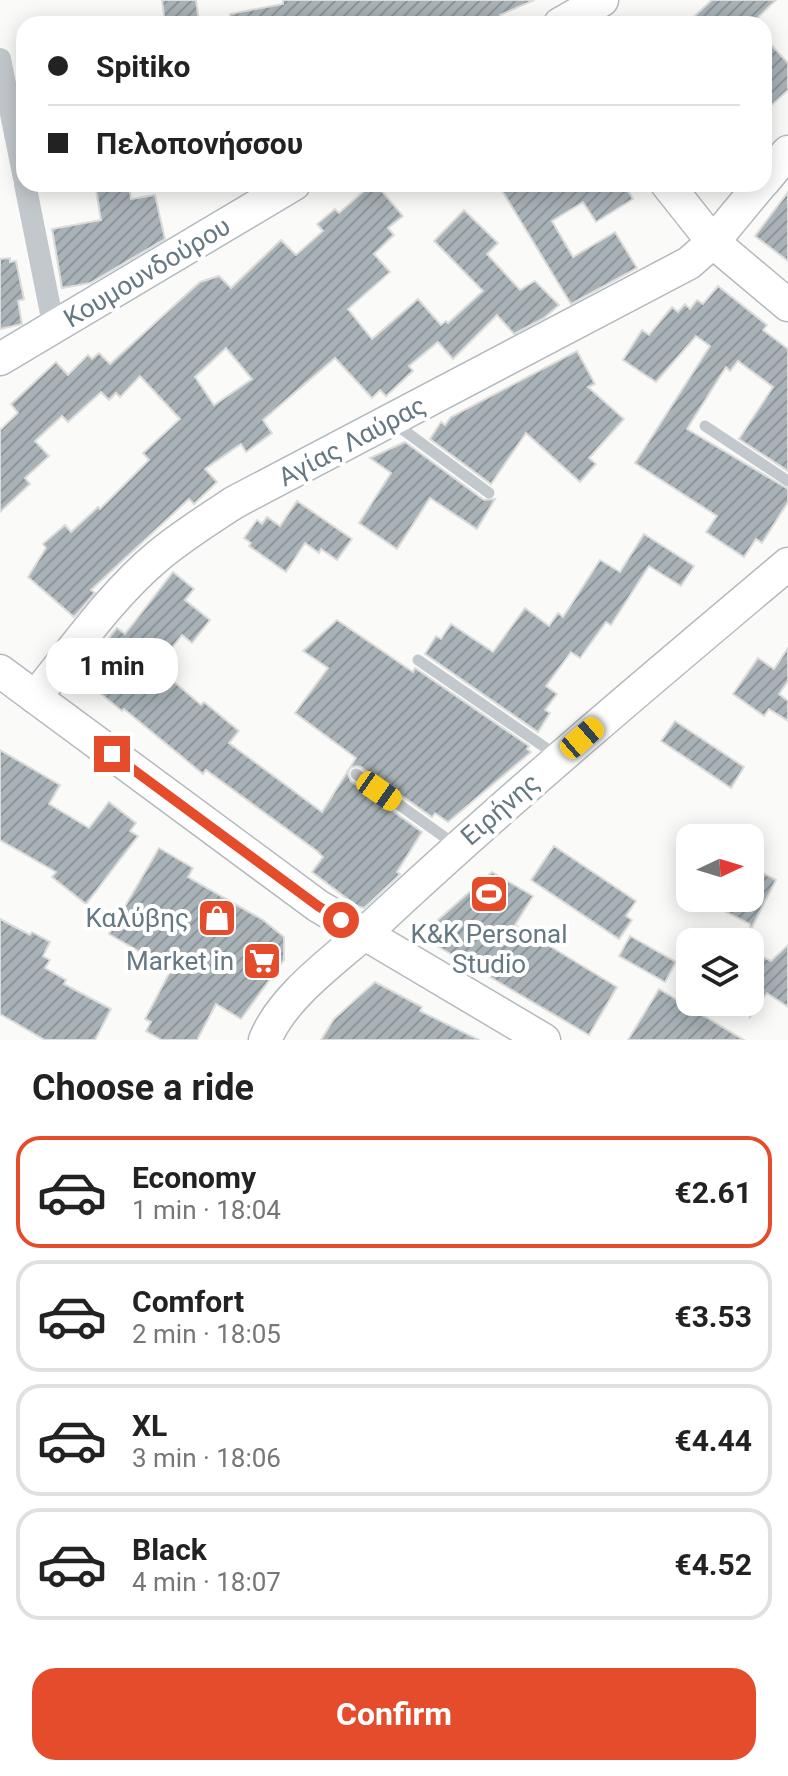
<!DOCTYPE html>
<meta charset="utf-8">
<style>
body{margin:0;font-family:Roboto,sans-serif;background:#f2f2f2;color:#222;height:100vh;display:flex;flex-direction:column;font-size:30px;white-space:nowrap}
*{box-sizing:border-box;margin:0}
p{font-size:26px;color:#767676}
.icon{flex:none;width:44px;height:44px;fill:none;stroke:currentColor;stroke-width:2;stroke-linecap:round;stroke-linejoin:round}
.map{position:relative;height:1040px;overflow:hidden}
.details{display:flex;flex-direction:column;background:#fff;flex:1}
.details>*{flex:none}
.hud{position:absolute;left:16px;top:16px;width:756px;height:176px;border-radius:24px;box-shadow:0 4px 20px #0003;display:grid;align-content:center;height:176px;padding:0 32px;background:#fff}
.needle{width:52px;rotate:86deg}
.fabs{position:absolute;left:676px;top:824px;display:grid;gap:16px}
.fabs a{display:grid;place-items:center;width:88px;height:88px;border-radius:16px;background:#fff;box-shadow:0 4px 20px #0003;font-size:40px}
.end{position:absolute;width:36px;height:36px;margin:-18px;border:10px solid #e54c2c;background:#fff;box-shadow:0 0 0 4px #fff}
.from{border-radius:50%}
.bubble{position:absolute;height:56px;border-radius:24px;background:#fff;box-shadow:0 4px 20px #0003;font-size:26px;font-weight:700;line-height:56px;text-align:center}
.car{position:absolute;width:24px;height:48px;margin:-24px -12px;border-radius:10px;box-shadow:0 0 6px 2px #0007;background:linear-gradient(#f5c518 24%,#345 0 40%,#f5c518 0 76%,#345 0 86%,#f5c518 0)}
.hud b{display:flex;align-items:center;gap:28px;height:76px;font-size:30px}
.hud b+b{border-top:2px solid #e0e0e0}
.hud i{width:20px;height:20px;background:#222}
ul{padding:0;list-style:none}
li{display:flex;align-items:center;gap:24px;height:112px;margin:0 16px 12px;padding:0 16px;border:4px solid #e0e0e0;border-radius:24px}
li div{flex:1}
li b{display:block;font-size:30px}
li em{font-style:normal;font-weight:700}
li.on{border-color:#e54c2c}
li>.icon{width:72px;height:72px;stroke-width:1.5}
h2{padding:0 32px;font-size:36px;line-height:96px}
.primary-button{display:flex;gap:16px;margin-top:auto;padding:16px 32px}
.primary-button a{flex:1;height:92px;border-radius:24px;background:#e54c2c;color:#fff;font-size:32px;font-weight:700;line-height:92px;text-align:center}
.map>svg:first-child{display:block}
</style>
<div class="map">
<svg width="788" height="1040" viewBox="0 0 788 1040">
<defs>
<pattern id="building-hatch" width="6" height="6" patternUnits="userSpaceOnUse" patternTransform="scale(2)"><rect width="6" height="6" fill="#a8b2b7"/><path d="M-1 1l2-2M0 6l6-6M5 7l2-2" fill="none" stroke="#8c969a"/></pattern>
</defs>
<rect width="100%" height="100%" fill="#fafaf8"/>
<g fill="url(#building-hatch)" stroke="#dcdcda" stroke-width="2" fill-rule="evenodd">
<path d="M162,0H196L199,21L165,24Z"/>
<path d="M283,0H534L500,15L504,24H230V14L283,4Z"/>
<path d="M712,0H776L751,24H686Z"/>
<path d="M764,37L788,63V90L764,112Z"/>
<path d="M95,184H129L131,199L155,195L165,239L90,283L62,288L52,229L101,220Z"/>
<path d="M372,184H376L403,216L388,228L394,235L374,254L390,272L348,309L372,339L418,299L441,325L446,321L448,323L483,291L434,241L464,210L498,243L487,254L520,290L535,281L559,305L544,318L514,334L497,315L453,359L438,342L409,366L413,371L386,396L380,390L372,398L335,358L263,420L272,433L246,452L241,444L205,469L217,482L194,504L189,499L136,548L91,590L95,593L74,617L28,577L46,548L43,544L65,525L71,532L98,507L100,509L149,460L143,453L180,419L140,376L120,397L116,393L109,400L101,392L68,422L62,416L35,441L49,456L25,478L30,484L0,512V430L18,413L11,404L56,362L68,375L88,355L92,359L99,353L110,364L200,282L219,276L231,288L281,240L296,255L323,231L317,224L335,209L339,213ZM226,348L252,379L214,405L195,377Z"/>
<path d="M498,184H624L633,199L596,222L583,202L552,221L573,257L615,232L637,268L571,304Z"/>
<path d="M788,192V261L755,236Z"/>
<path d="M10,258V262L16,261L24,299L18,301L22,324L0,329V259Z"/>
<path d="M718,286L767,325L763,330L788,349V471L739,439L773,387L738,361L730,371L726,367L687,429L788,489V502L762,543L756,539L744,557L706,532L717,516L635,463L710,346L696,336L656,382L623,360L642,330L649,335L672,307L678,312L685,304L690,309L697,300L703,304Z"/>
<path d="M577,351L595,384L588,387L624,419L589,458L596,464L580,482L526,433L491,484L430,439L441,422L445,425L451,417Z"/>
<path d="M405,442L484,500L495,499L477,529L430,498L397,549L359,523L391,473L370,458Z"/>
<path d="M297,501L352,539L337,560L321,549L319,553L305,543L286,572L249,546L251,543L244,538L257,520L262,524L267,517L280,526Z"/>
<path d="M644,534L694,566L681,586L649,566L611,625L606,622L580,658L571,652L546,686L557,694L545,710L550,713L538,732L425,654L436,636L441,639L451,624L493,652L525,608L549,626L558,613L563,617L600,560L620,572Z"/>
<path d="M173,572L194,589L185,600L210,620L192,643L182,635L157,667L201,705L204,702L239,731L229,743L322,812L356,758L295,713L328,668L303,651L337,620L413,672L415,668L529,746L527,749L531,752L448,822L435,813L432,817L361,767L356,766L350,768L348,774L351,781L422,832L397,872L400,874L396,878L364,908L357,906L312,872L323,857L317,851L206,770L203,774L124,709L122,711L79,676L117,628L125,634Z"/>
<path d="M788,648V681L779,694L788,701V721L769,709L764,716L733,694L758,658L774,669Z"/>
<path d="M675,721L744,767L731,788L661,741Z"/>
<path d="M0,750L60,785L49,804L89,828L109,802L136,823L130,831L138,836L86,904L52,877L56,872L0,840Z"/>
<path d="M554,846L636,901L626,916L632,920L619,939L531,880Z"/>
<path d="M159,848L193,868L188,877L263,920L284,937V960L241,1019L216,1004L197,1040H162L146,1031L151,1022L145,1019L171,970L109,934Z"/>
<path d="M750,866L776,880L750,931V924L699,898H750Z"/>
<path d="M492,872L533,896L515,925L617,987L589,1035L432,943L430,927Z"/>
<path d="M0,919L30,935L32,932L50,942L43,956L50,960L45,968L66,980L64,984L111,1009L95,1040H45L0,1014Z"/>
<path d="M630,936L676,962L665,982L619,956Z"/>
<path d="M788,945V1007L767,993L750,1017V978L763,957L771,961Z"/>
<path d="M375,982L422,1007L420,1011L479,1040H321L334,1019Z"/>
<path d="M659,989L744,1040H628Z"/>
</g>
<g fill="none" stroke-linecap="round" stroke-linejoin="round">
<defs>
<g id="secondary">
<path d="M560,24L602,0"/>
<path d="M764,181L788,152"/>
<path d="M667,184L713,242L788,305"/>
<path d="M0,359L294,184"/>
<path d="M0,671L318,906L544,1040"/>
<path d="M35,697C73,651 112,594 158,556C182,536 209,519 235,502L689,263L713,242L761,184"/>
<path d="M265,1040C284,993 341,956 377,922C510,798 649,681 788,564"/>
</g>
</defs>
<use href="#secondary" stroke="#b3babf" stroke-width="35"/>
<g stroke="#c3c8cc" stroke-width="11">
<path d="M394,423L489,493"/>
<path d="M705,426L788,481"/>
<path d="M418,660L559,757"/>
<path d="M356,774L457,846"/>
</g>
<g stroke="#c3c8cc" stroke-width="22">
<path d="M0,59L24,178"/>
<path d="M25,184L54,328"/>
</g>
<use href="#secondary" stroke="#fff" stroke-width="32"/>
</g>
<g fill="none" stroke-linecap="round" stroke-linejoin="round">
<path stroke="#e54c2c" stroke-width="10" d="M112,754L318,906L341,920"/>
</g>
<defs>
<symbol id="stadium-square" viewBox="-11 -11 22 22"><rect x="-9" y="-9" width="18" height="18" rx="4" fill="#e54c2c" stroke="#fff"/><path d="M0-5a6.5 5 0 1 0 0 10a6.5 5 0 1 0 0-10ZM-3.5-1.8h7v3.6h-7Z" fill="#fff"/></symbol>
<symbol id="shop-square" viewBox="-11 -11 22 22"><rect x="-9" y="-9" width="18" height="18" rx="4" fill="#e54c2c" stroke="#fff"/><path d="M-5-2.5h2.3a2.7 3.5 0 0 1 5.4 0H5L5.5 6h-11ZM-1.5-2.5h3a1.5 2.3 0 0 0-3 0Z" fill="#fff"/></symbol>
<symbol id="supermarket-square" viewBox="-11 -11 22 22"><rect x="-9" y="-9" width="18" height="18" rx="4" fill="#e54c2c" stroke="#fff"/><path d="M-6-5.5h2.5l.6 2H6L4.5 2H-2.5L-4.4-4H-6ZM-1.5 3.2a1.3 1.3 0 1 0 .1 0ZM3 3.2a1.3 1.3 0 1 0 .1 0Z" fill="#fff"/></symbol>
</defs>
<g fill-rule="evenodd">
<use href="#stadium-square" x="467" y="872" width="44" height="44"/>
<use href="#shop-square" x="195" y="896" width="44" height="44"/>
<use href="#supermarket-square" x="240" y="939" width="44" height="44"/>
</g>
<g text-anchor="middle" stroke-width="8" stroke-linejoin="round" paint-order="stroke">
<g font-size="26" fill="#657883" stroke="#fff">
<text transform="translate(147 272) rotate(-31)" y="9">Κουμουνδούρου</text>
<text transform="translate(352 441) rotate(-28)" y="9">Αγίας Λαύρας</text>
<text transform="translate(500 809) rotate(-41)" y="9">Ειρήνης</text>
</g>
<g font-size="26" fill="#657883" stroke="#fff" text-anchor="end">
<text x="189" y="927">Καλύβης</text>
<text x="489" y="943" text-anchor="middle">K&amp;K Personal<tspan x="489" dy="30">Studio</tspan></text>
<text x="234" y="970">Market in</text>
</g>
</g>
</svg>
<div class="fabs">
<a><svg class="needle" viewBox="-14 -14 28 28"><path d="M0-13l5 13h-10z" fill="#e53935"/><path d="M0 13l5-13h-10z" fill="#767676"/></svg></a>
<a><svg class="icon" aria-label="layers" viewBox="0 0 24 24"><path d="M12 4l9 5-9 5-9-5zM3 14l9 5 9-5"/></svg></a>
</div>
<i class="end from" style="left:341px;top:920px"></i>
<i class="end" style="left:112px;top:754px"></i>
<div class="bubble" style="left:46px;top:638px;width:132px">1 min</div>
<i class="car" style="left:582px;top:738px;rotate:49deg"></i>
<i class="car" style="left:379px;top:791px;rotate:125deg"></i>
<div class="hud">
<b><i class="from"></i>Spitiko</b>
<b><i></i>Πελοπονήσσου</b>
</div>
</div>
<section class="details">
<h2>Choose a ride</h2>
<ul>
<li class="on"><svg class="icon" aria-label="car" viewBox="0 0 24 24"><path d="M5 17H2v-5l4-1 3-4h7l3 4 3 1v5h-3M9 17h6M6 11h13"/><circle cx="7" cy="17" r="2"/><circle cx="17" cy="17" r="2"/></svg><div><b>Economy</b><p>1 min · 18:04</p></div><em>€2.61</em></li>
<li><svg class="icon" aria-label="car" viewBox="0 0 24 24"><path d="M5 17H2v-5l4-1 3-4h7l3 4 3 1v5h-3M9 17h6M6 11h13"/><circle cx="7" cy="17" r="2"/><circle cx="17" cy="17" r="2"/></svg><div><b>Comfort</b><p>2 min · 18:05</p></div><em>€3.53</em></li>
<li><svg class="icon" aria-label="car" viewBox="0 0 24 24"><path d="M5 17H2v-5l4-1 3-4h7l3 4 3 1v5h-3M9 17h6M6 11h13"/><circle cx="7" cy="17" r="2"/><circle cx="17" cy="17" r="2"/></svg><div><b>XL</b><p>3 min · 18:06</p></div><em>€4.44</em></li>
<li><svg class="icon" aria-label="car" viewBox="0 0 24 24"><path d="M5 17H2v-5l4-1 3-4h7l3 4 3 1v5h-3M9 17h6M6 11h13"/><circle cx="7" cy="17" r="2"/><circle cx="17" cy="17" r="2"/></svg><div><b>Black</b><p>4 min · 18:07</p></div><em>€4.52</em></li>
</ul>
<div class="primary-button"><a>Confirm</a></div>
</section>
